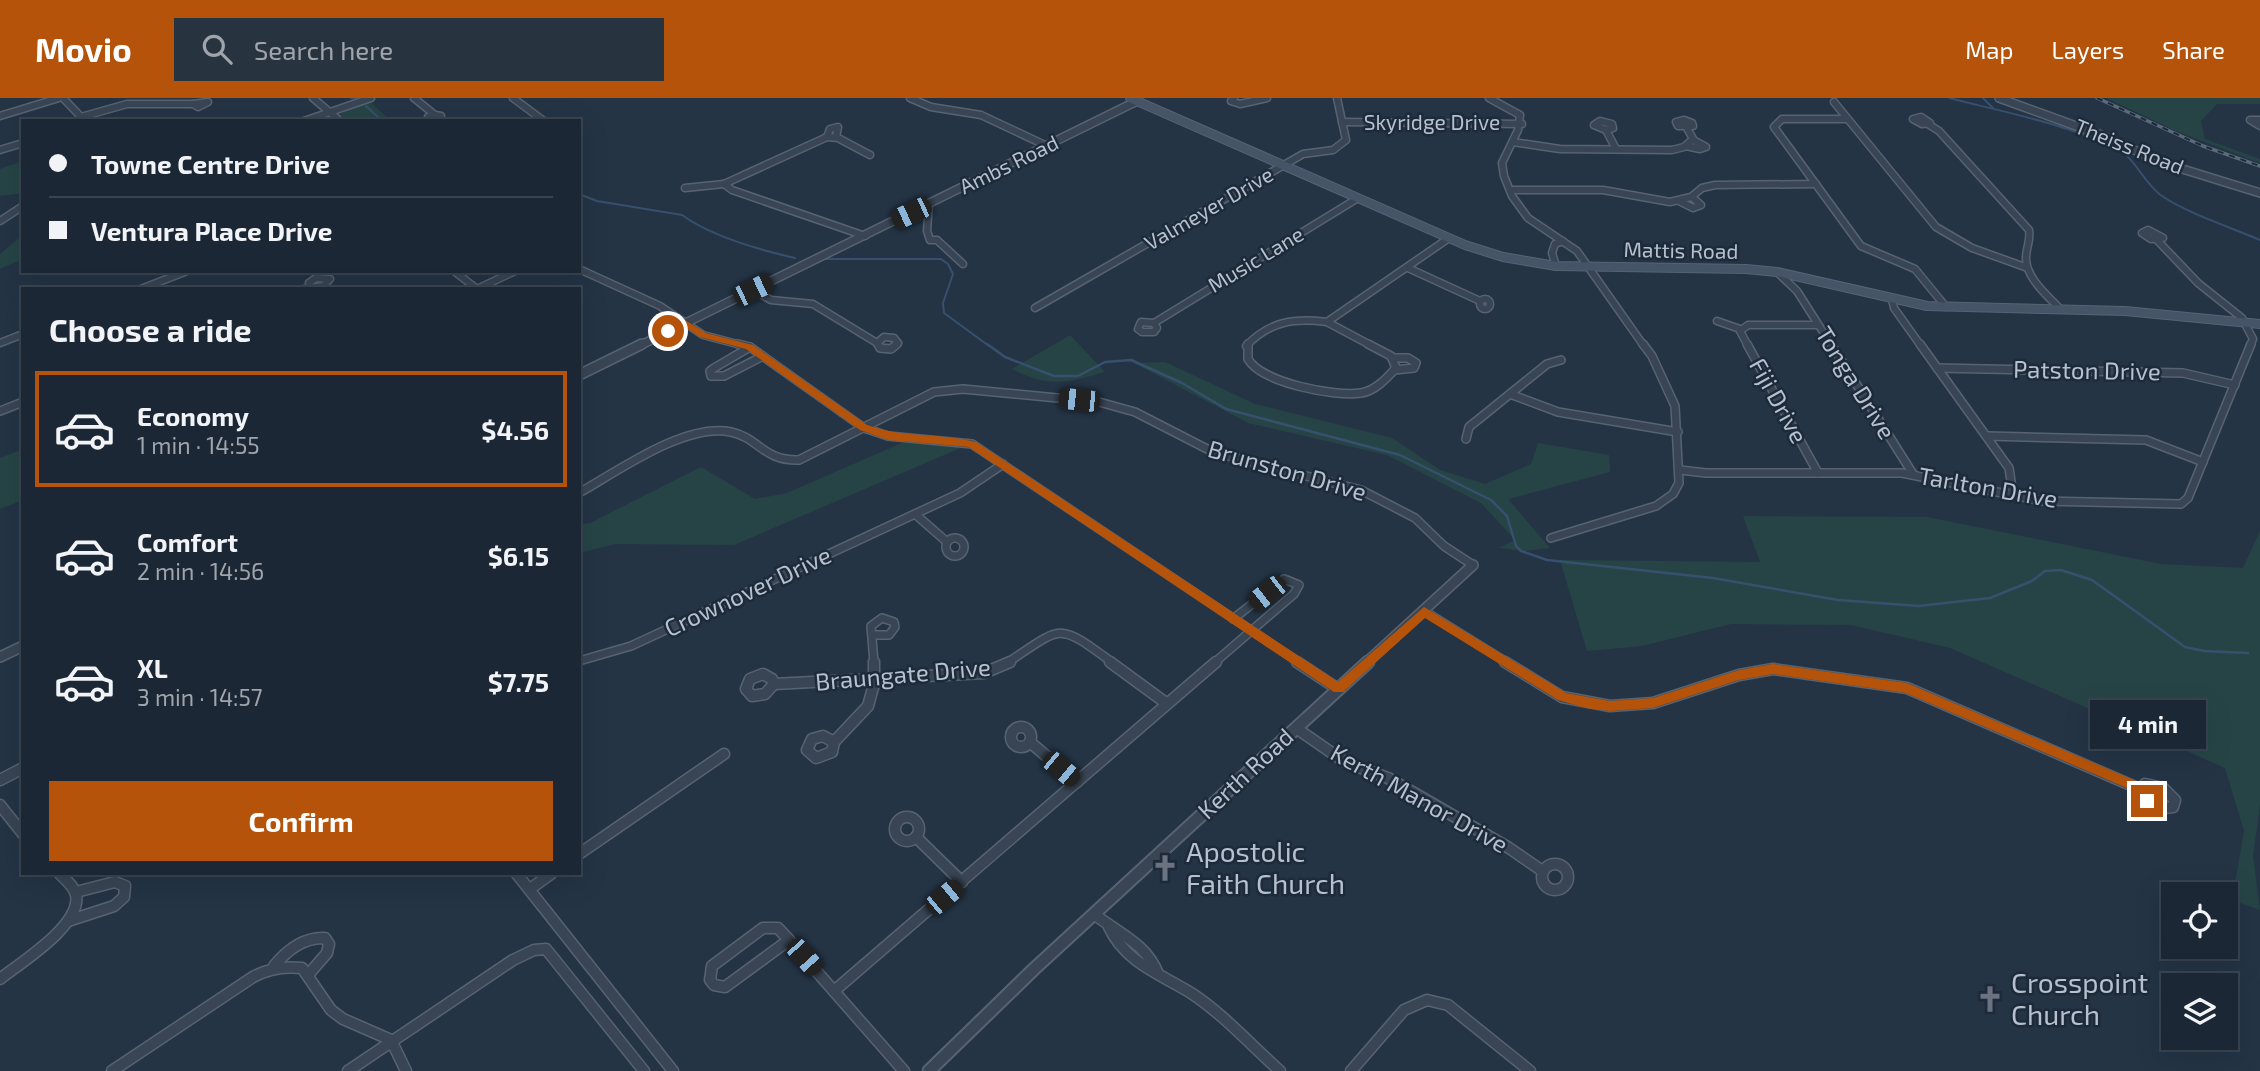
<!DOCTYPE html>
<meta charset="utf-8">
<style>
body{margin:0;font-family:"Exo 2",sans-serif;background:#283340;color:#f1f3f6;height:100vh;display:flex;flex-direction:column;font-size:26px;white-space:nowrap}
*{box-sizing:border-box;margin:0}
p{font-size:23px;color:#a0a5ac}
.icon{flex:none;width:38px;height:38px;fill:none;stroke:currentColor;stroke-width:2;stroke-linecap:round;stroke-linejoin:round}
.map{position:relative;flex:1;overflow:hidden}
.details{position:absolute;left:21px;top:189px;width:560px;height:588px;display:flex;flex-direction:column;background:#1b2734;border-radius:0px;box-shadow:0 7px 28px #0002,0 0 0 2px #39444f}
.details>*{flex:none}
.hud{position:absolute;left:21px;top:21px;width:560px;height:154px;border-radius:0px;box-shadow:0 7px 28px #0002,0 0 0 2px #39444f;display:grid;align-content:center;height:154px;padding:0 28px;background:#1b2734}
.controls{position:absolute;left:2161px;top:784px;display:grid;gap:14px}
.controls a{display:grid;place-items:center;width:77px;height:77px;border-radius:0px;background:#1b2734;box-shadow:0 7px 28px #0002,0 0 0 2px #39444f;font-size:35px}
.end{position:absolute;width:32px;height:32px;margin:-16px;border:9px solid #b45309;background:#fff;box-shadow:0 0 0 4px #fff}
.from{border-radius:50%}
.bubble{position:absolute;height:49px;border-radius:0px;background:#1b2734;box-shadow:0 7px 28px #0002,0 0 0 2px #39444f;font-size:23px;font-weight:700;line-height:49px;text-align:center}
.car{position:absolute;width:21px;height:42px;margin:-21px -10px;border-radius:9px;box-shadow:0 0 5px 2px #0007;background:linear-gradient(#222 24%,#8ab4d8 0 40%,#222 0 76%,#8ab4d8 0 86%,#222 0)}
.hud b{display:flex;align-items:center;gap:24px;height:66px;font-size:26px}
.hud b+b{border-top:2px solid #39444f}
.hud i{width:18px;height:18px;background:#f1f3f6}
ul{padding:0;list-style:none}
li{display:flex;align-items:center;gap:21px;height:116px;margin:0 14px 10px;padding:0 14px;border:4px solid transparent;border-radius:0px}
li div{flex:1}
li b{display:block;font-size:26px}
li em{font-style:normal;font-weight:700}
li.active{border-color:#b45309}
li>.icon{width:63px;height:63px;stroke-width:1.5}
h2{padding:0 28px;font-size:32px;line-height:84px}
.cta{display:flex;gap:14px;margin-top:auto;padding:14px 28px}
.cta a{flex:1;height:80px;border-radius:0px;background:#b45309;color:#fff;font-size:28px;font-weight:700;line-height:80px;text-align:center}
header{display:flex;align-items:center;gap:42px;box-sizing:border-box;height:98px;padding:0 35px;background:#b45309;color:#fff}
header strong{font-size:33px}
nav{display:flex;gap:38px;margin-inline-start:auto;font-size:24px}
.search{width:490px;height:63px;background:#283340;display:flex;align-items:center;gap:18px;box-sizing:border-box;padding:0 24px;border-radius:0px;color:#a0a5ac;font-size:26px}
.map>svg:first-child{display:block}
</style>
<header>
<strong>Movio</strong>
<div class="search"><svg class="icon" aria-label="search" viewBox="0 0 24 24"><circle cx="10" cy="10" r="6"/><path d="M15 15l6 6"/></svg>Search here</div>
<nav><a>Map</a><a>Layers</a><a>Share</a></nav>
</header>
<div class="map">
<svg width="2260" height="973" viewBox="0 0 2260 973">
<rect width="100%" height="100%" fill="#243445"/>
<g fill="#264446">
<path d="M2106,0H2260V6H2217L2201,23L2205,41L2260,61V65L2176,33Z"/>
<path d="M369,3L391,23H346L340,16Z"/>
<path d="M20,64L23,69V95L0,98V71Z"/>
<path d="M23,137V161L0,171V156Z"/>
<path d="M1070,237L1105,274C1066,285 1049,290 1012,271Z"/>
<path d="M1165,264L1255,306L1392,340L1440,372L1485,386L1531,366L1538,345L1609,357L1610,374L1508,401L1550,450L1524,453L1499,450L1515,442L1481,405L1387,357L1248,325L1134,265Z"/>
<path d="M904,344L963,349L734,447L615,446L579,455V427L590,425L701,369L755,401L787,395Z"/>
<path d="M23,351V402L0,411V360Z"/>
<path d="M1743,418L1927,419L2161,466L2243,470L2260,433V706L2253,758L2260,812L2232,802L2244,733L2225,670L1950,550L1851,527L1731,526L1642,548L1587,553L1560,462L1760,464Z"/>
</g>
<g fill="none" stroke-linecap="round" stroke-linejoin="round">
<g stroke="#36506e" stroke-width="2">
<path d="M351,0L355,1"/>
<path d="M1949,0C2004,14 2062,25 2114,49C2135,58 2143,85 2162,98C2185,114 2232,130 2260,142"/>
<path d="M1983,0L1993,10"/>
<path d="M366,8L382,23"/>
<path d="M579,96L597,103L682,117C711,138 760,152 795,160"/>
<path d="M825,161H941L948,166L953,176L943,205L944,215L989,248"/>
</g>
<path stroke="#36506e" stroke-width="2.5" d="M987,246L1005,259L1054,278H1078L1105,264L1131,262L1182,285L1226,311L1400,357L1491,402L1507,418L1516,448L1521,453L1547,462L1713,480L1838,502L1919,508L1990,500L2032,483L2045,473L2061,472L2092,482L2185,549L2204,553L2248,555"/>
<defs>
<g id="minor-far2">
<path d="M63,0L82,20"/>
<path d="M313,0L340,23"/>
<path d="M414,0L435,17L441,18L436,23"/>
<path d="M513,0L544,23"/>
<path d="M910,0L931,9L981,17L1047,48"/>
<path d="M1234,0L1231,3L1240,6L1267,0"/>
<path d="M1489,0L1520,17L1518,32L1502,65L1504,78L1512,98L1528,120L1577,153L1644,248"/>
<path d="M208,4L198,9L193,6Z"/>
<path d="M1834,4L1936,129L1972,150L2025,169"/>
<path d="M0,18L59,0"/>
<path d="M81,19L127,6H193"/>
<path d="M1921,19L1930,25L1922,26L1913,21Z"/>
<path d="M1847,21H1782L1774,29L1861,148L1915,171L1946,209"/>
<path d="M1684,22L1692,25L1693,28H1678L1676,24Z"/>
<path d="M2260,22H2250L2260,28"/>
<path d="M304,23L371,0"/>
<path d="M428,23V19L435,17"/>
<path d="M1600,23L1612,26L1613,30L1606,32L1594,27Z"/>
<path d="M1342,24L1522,26"/>
<path d="M1928,26L1939,33L2029,132C2031,143 2026,149 2026,160C2026,180 2047,197 2060,211"/>
<path d="M1606,32L1616,51"/>
<path d="M827,39L830,31L838,29L836,39"/>
<path d="M1513,44L1560,51L1672,52L1684,49L1693,41L1687,30"/>
<path d="M1686,48L1700,51L1706,49L1693,42"/>
<path d="M0,52L23,45"/>
<path d="M724,86L827,39L838,40L870,57"/>
<path d="M685,90L724,86L732,92L865,138"/>
<path d="M1511,92H1603L1670,104L1691,99L1702,90L1715,87L1816,86"/>
<path d="M1679,103L1693,110L1701,107L1692,99"/>
<path d="M929,106L927,133L930,142H937L963,166"/>
<path d="M0,123L23,108"/>
<path d="M2148,132L2163,140L2151,141L2142,135Z"/>
<path d="M2157,142L2198,185L2242,220L2253,241L2250,248"/>
<path d="M1556,168L1552,155L1555,146L1563,143"/>
<path d="M1408,170L1480,203"/>
<path d="M579,171L660,208L703,237L745,248"/>
<path d="M454,173L477,191"/>
<path d="M1777,174L1797,193L1832,248"/>
<path d="M141,191L187,173"/>
<path d="M304,191L323,188L330,181L316,180L309,185L310,188"/>
<path d="M477,191L515,173"/>
<path d="M753,192L771,202L813,206L877,245"/>
<circle cx="1485" cy="206" r="5"/>
<path d="M1892,201L1894,210L1921,248"/>
<path d="M1035,210L1303,56L1333,52L1346,42L1337,0"/>
<path d="M1717,223L1740,231"/>
<path d="M1141,224L1154,225L1157,230L1154,234H1142L1138,231Z"/>
<path d="M1327,224L1372,248"/>
<path d="M1327,224L1449,140"/>
<path d="M1154,225L1358,100"/>
<path d="M0,245L23,236"/>
<path d="M877,245L879,248"/>
<path d="M877,245L884,239L894,240L898,245L895,248"/>
<path d="M1246,248C1270,223 1294,220 1327,224"/>
<path d="M1748,248L1740,233L1748,227H1817"/>
</g>
<g id="minor-far1">
<path d="M738,246L750,249L864,330L888,338L972,346L1300,565"/>
<path d="M878,246L880,250L891,251L897,246"/>
<path d="M1248,246V261C1262,285 1335,299 1361,295C1375,293 1387,280 1396,270L1391,258L1368,246"/>
<path d="M1747,246L1818,375"/>
<path d="M1831,246L1913,376"/>
<path d="M1920,246L2009,370L2013,397"/>
<path d="M750,249L714,270L710,273L711,278H724L763,258"/>
<path d="M1392,260H1408L1416,265L1414,270L1394,272"/>
<path d="M1937,270L2183,275L2235,287"/>
<path d="M1510,296L1558,314L1678,334"/>
<path d="M0,313L23,304"/>
<path d="M1987,338L2146,342L2203,364"/>
<path d="M1466,341L1469,329L1547,266L1561,262"/>
<path d="M1680,372L1706,375H1902L2042,403L2181,406L2188,400L2251,246"/>
<path d="M579,395C618,373 686,324 731,334C759,340 763,363 799,362L934,294L963,291L1099,304L1135,314L1213,354L1361,392L1415,420L1444,448L1473,467"/>
<path d="M915,416L947,444"/>
<path d="M1551,440L1656,408L1673,396L1679,385L1675,308L1652,258L1643,246"/>
<circle cx="955" cy="449" r="9"/>
<path d="M1424,513L1508,565"/>
<path d="M874,537H889L895,529L894,524L882,520L871,528L874,565"/>
<path d="M579,563L631,548L960,395L1003,366"/>
<path d="M1007,565C1064,527 1057,524 1113,565"/>
<path d="M1214,565L1294,496L1299,487L1284,481L1233,521"/>
</g>
<g id="minor">
<path d="M1110,564L1166,605"/>
<path d="M1297,564L1338,591"/>
<path d="M1505,564L1562,599L1610,608L1653,605L1739,577L1773,571L1907,590L2140,691"/>
<path d="M763,576L772,581L774,586L765,596L752,598L746,591L750,581Z"/>
<path d="M774,586L984,575L1010,564"/>
<circle cx="1021" cy="639" r="10"/>
<path d="M1296,630L1345,664L1388,680L1509,750L1541,772"/>
<path d="M823,638L834,644L832,654L816,660L807,652L812,641Z"/>
<path d="M834,644L868,608L874,586V564"/>
<path d="M1031,645L1077,684"/>
<path d="M0,682L23,670"/>
<path d="M2145,686L2163,690L2175,702L2173,709C2159,712 2149,707 2141,695Z"/>
<path d="M0,707L23,736"/>
<circle cx="907" cy="731" r="12"/>
<path d="M916,739L962,784"/>
<path d="M579,756L724,656"/>
<circle cx="1555" cy="779" r="13"/>
<path d="M516,775L673,973"/>
<path d="M530,791L552,775"/>
<path d="M1094,816C1118,835 1147,846 1158,876"/>
<path d="M68,823L114,808L124,799L125,788L115,784L76,794"/>
<path d="M1109,829C1125,864 1160,876 1191,895C1222,915 1252,948 1280,973"/>
<path d="M763,830H778L789,842L725,889L714,887L710,882L712,868Z"/>
<path d="M789,842L904,973"/>
<path d="M274,868C287,852 304,839 325,840L329,846L327,855L308,877"/>
<path d="M0,881C20,865 82,827 76,797C74,788 65,781 59,775"/>
<path d="M834,893L1216,564"/>
<path d="M112,973L253,879C269,870 284,868 302,870L331,912L343,921L391,942L406,973"/>
<path d="M348,973L513,862L534,852L546,851L644,973"/>
<path d="M1351,973L1404,912L1427,902L1448,907L1530,973"/>
</g>
<g id="tertiary-far2">
<path d="M1999,0L2101,37L2163,65L2260,95"/>
<path d="M639,248L1137,3"/>
</g>
<g id="tertiary-far1">
<path d="M579,277L642,246"/>
<path d="M0,559L23,548"/>
<path d="M1366,565L1473,467"/>
</g>
<path id="tertiary" d="M929,973L1034,871L1368,564"/>
<path id="secondary" d="M1130,0L1465,147L1503,159L1556,168L1746,171L1777,174L1927,208L2125,213L2260,226"/>
</defs>
<use href="#minor-far2" stroke="#576371" stroke-width="9"/>
<use href="#minor-far1" stroke="#576371" stroke-width="10"/>
<use href="#minor" stroke="#576371" stroke-width="13"/>
<use href="#tertiary-far2" stroke="#576371" stroke-width="10"/>
<use href="#tertiary-far1" stroke="#576371" stroke-width="12"/>
<use href="#tertiary" stroke="#576371" stroke-width="15"/>
<use href="#secondary" stroke="#576371" stroke-width="10"/>
<use href="#minor-far2" stroke="#394554" stroke-width="6"/>
<use href="#minor-far1" stroke="#394554" stroke-width="7"/>
<use href="#minor" stroke="#394554" stroke-width="10"/>
<use href="#tertiary-far2" stroke="#394554" stroke-width="7"/>
<use href="#tertiary-far1" stroke="#394554" stroke-width="9"/>
<use href="#tertiary" stroke="#394554" stroke-width="11"/>
<use href="#secondary" stroke="#465468" stroke-width="8"/>
<defs>
<path id="rail" d="M2097,0L2203,48L2260,68"/>
</defs>
<use href="#rail" stroke="#5a6a7b" stroke-width="3.5"/>
<use href="#rail" stroke="#1d2a3a" stroke-width="2" stroke-dasharray="6" stroke-linecap="butt"/>
</g>
<path fill="#b45309" d="M685,222L706,235L753,247L867,327C903,340 940,335 976,344L1338,584L1424,509L1566,595L1610,603L1653,600L1739,572L1773,566L1907,585L2145,687L2154,703L2152,707H2143L2136,694L1906,595L1773,576L1739,582L1653,610L1610,613L1586,610L1558,602L1425,520L1343,594H1334L969,349L888,342L860,332L746,251L700,239L685,229L668,236L663,233Z"/>
<defs>
<symbol id="church-bare" viewBox="-9 -9 18 18"><path d="M-1.2-6h2.4v3.5h3.3v2.4h-3.3V6h-2.4V-.1h-3.3v-2.4h3.3Z" fill="#6b7280" stroke="#1d2a3a" stroke-width="2.5" paint-order="stroke"/></symbol>
</defs>
<g fill-rule="evenodd">
<use href="#church-bare" x="1146" y="751" width="38" height="38"/>
<use href="#church-bare" x="1971" y="882" width="38" height="38"/>
</g>
<g text-anchor="middle" stroke-width="5" stroke-linejoin="round" paint-order="stroke">
<g font-size="21" fill="#b6c0ce" stroke="#1d2a3a">
<text x="1432" y="32">Skyridge Drive</text>
<text transform="translate(2129 49) rotate(22)" y="7">Theiss Road</text>
<text transform="translate(1009 67) rotate(-26)" y="7">Ambs Road</text>
<text transform="translate(1209 111) rotate(-30)" y="7">Valmeyer Drive</text>
<text transform="translate(1681 153) rotate(1)" y="7">Mattis Road</text>
<text transform="translate(1256 162) rotate(-31)" y="7">Music Lane</text>
</g>
<g font-size="24" fill="#b6c0ce" stroke="#1d2a3a">
<text transform="translate(2087 273) rotate(1)" y="8">Patston Drive</text>
<text transform="translate(1855 285) rotate(58)" y="8">Tonga Drive</text>
<text transform="translate(1778 303) rotate(61)" y="8">Fiji Drive</text>
<text transform="translate(1287 373) rotate(16)" y="8">Brunston Drive</text>
<text transform="translate(1988 390) rotate(10)" y="8">Tarlton Drive</text>
<text transform="translate(748 494) rotate(-25)" y="8">Crownover Drive</text>
<text transform="translate(903 577) rotate(-5)" y="8">Braungate Drive</text>
<text transform="translate(1246 676) rotate(-43)" y="8">Kerth Road</text>
<text transform="translate(1419 701) rotate(29)" y="8">Kerth Manor Drive</text>
</g>
<g font-size="28" fill="#b6c0ce" stroke="#1d2a3a" text-anchor="start">
<text x="1186" y="764">Apostolic<tspan x="1186" dy="32">Faith Church</tspan></text>
<text x="2011" y="895">Crosspoint<tspan x="2011" dy="32">Church</tspan></text>
</g>
</g>
</svg>
<div class="controls">
<a><svg class="icon" aria-label="locate" viewBox="0 0 24 24"><circle cx="12" cy="12" r="6"/><path d="M12 2v4M12 18v4M2 12h4M18 12h4"/></svg></a>
<a><svg class="icon" aria-label="layers" viewBox="0 0 24 24"><path d="M12 4l9 5-9 5-9-5zM3 14l9 5 9-5"/></svg></a>
</div>
<i class="end from" style="left:668px;top:233px"></i>
<i class="end" style="left:2147px;top:703px"></i>
<div class="bubble" style="left:2090px;top:602px;width:116px">4 min</div>
<i class="car" style="left:911px;top:115px;rotate:245deg"></i>
<i class="car" style="left:753px;top:192px;rotate:64deg"></i>
<i class="car" style="left:1079px;top:302px;rotate:276deg"></i>
<i class="car" style="left:1267px;top:495px;rotate:232deg"></i>
<i class="car" style="left:1061px;top:671px;rotate:130deg"></i>
<i class="car" style="left:944px;top:799px;rotate:50deg"></i>
<i class="car" style="left:804px;top:859px;rotate:138deg"></i>
<div class="hud">
<b><i class="from"></i>Towne Centre Drive</b>
<b><i></i>Ventura Place Drive</b>
</div>
<section class="details">
<h2>Choose a ride</h2>
<ul>
<li class="active"><svg class="icon" aria-label="car" viewBox="0 0 24 24"><path d="M5 17H2v-5l4-1 3-4h7l3 4 3 1v5h-3M9 17h6M6 11h13"/><circle cx="7" cy="17" r="2"/><circle cx="17" cy="17" r="2"/></svg><div><b>Economy</b><p>1 min · 14:55</p></div><em>$4.56</em></li>
<li><svg class="icon" aria-label="car" viewBox="0 0 24 24"><path d="M5 17H2v-5l4-1 3-4h7l3 4 3 1v5h-3M9 17h6M6 11h13"/><circle cx="7" cy="17" r="2"/><circle cx="17" cy="17" r="2"/></svg><div><b>Comfort</b><p>2 min · 14:56</p></div><em>$6.15</em></li>
<li><svg class="icon" aria-label="car" viewBox="0 0 24 24"><path d="M5 17H2v-5l4-1 3-4h7l3 4 3 1v5h-3M9 17h6M6 11h13"/><circle cx="7" cy="17" r="2"/><circle cx="17" cy="17" r="2"/></svg><div><b>XL</b><p>3 min · 14:57</p></div><em>$7.75</em></li>
</ul>
<div class="cta"><a>Confirm</a></div>
</section>
</div>
